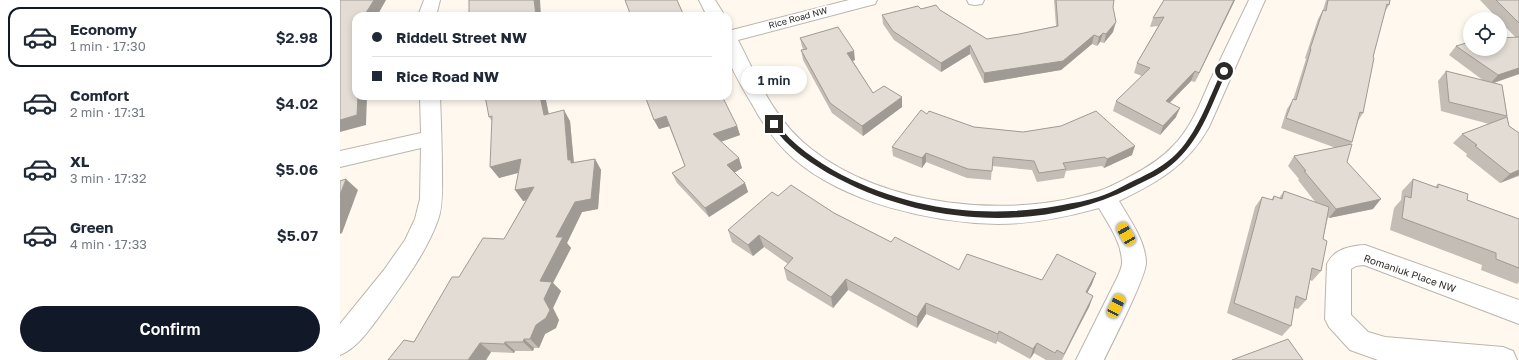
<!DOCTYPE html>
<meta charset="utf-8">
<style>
body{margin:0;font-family:"Golos Text",sans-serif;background:#f2f2f3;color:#1f2937;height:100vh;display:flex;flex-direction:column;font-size:15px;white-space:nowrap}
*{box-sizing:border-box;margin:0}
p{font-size:13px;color:#747a83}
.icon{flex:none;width:22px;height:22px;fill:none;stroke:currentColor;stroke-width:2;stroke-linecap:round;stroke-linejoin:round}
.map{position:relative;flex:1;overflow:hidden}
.sheet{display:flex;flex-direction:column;background:#fff;width:340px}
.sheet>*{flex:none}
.top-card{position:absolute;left:12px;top:12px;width:380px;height:88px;border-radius:12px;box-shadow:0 2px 6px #0003;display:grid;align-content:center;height:88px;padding:0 20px;background:#fff}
.buttons{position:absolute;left:1123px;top:12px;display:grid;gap:8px}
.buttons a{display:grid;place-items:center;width:44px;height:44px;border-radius:50%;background:#fff;box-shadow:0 2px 6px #0003;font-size:20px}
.end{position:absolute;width:18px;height:18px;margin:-9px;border:5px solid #2c2926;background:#fff;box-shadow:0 0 0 2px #fff}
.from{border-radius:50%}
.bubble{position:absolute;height:28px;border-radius:14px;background:#fff;box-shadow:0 2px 6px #0003;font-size:13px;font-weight:600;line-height:28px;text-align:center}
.car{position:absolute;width:12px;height:24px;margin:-12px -6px;border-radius:5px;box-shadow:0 0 3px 1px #0007;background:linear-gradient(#f5c518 24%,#345 0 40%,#f5c518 0 76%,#345 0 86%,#f5c518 0)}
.top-card b{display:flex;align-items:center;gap:14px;height:38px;font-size:15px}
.top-card b+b{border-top:1px solid #e0e1e3}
.top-card i{width:10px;height:10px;background:#1f2937}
ul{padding:7px 0 0;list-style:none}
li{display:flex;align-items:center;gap:12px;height:60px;margin:0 8px 6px;padding:0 12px;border:2px solid transparent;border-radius:12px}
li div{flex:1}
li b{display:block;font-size:15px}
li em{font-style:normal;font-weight:600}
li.current{border-color:#111827}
li>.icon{width:36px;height:36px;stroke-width:1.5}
.primary-button{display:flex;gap:8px;margin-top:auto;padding:8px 20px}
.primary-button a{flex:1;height:46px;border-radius:24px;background:#111827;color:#fff;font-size:16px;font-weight:600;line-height:46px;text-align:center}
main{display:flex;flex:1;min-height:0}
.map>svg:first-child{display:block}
</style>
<main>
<section class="sheet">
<ul>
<li class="current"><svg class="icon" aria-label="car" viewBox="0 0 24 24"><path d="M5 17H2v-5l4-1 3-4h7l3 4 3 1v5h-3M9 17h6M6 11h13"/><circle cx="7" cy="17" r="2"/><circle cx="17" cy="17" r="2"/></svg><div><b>Economy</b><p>1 min · 17:30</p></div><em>$2.98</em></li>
<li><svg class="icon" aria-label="car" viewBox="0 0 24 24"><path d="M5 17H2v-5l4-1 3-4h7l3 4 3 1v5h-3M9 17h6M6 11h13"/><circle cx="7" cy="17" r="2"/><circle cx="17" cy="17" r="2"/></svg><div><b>Comfort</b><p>2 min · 17:31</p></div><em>$4.02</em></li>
<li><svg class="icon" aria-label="car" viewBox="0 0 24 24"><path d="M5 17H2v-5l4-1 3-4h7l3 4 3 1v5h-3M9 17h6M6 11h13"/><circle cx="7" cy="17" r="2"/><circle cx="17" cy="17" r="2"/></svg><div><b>XL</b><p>3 min · 17:32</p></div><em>$5.06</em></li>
<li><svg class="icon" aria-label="car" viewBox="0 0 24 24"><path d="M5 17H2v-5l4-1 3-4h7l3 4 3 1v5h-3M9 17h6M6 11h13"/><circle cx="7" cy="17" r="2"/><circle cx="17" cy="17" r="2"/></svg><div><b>Green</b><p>4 min · 17:33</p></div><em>$5.07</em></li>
</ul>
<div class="primary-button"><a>Confirm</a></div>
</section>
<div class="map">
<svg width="1179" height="360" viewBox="0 0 1179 360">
<rect width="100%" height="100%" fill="#fef8ef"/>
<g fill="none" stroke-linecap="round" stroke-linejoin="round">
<defs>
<g id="street">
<path d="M84,0H100L96,16H78Z"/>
<path d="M359,0H375L385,16H367Z"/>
<path d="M509,0H537L535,4L398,40C418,79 434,120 470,148C543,207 671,220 759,191C770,187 781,181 791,176C806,168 821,159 833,146C851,128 860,104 870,81C883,54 896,27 909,0H925L869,127C847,166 818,182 779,201C790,220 805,240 806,262C807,276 772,343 764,360H736L777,278C779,273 782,268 782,263C782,243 769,225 759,208C726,217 693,224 658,224C592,223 505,203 454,159C436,143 423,125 412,104C406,94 389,66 388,56C387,48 388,39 388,31Z"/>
<path d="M627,0H644L642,4L635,5L629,4Z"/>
<path d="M80,96H100C101,122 102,148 102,175C102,189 103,206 98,220C86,253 64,282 44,310C32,326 18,348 0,355V324L44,270L65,240L75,219L80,199L81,148L0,167V151L81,133Z"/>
<path d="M1025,245L1179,300V324L1024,265L1016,266L1011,269V315L1028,332L1045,337L1163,347L1173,351L1177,360H1038L1010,350L989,327L985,319L987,264C994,249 1009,246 1025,245Z"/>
</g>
</defs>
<use href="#street" stroke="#bcb5ad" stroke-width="2"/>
<use href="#street" fill="#fff" fill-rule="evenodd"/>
</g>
<g fill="#c3bdb6">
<path d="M714,0H774L773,7V32L764,43L760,42L757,46L752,44L721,70L644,83L630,54L601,72L554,40L543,24L542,15L581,9L600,10L647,39L679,34L716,26Z"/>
<path d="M824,0H895L855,82L851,81L830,103L836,117L820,135L773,111L776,101L802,76L794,73L797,63L818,26L810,27L813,18Z"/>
<path d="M986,0H1050L1049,5L1044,13L1033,57L1023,113L1018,121L1012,142L1010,145L1007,162L1033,209L989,218L988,217L983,239L981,271L972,281L970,280L966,300L958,309L954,308L951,326L942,336L887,313L915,207L922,197L931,200L934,196L939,198L944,191L976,203L958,180L959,179L948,166L954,156L996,148L941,128L947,109L953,100L966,59L965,58L978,19L983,10Z"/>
<path d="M1140,0H1179V74L1154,83L1162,85L1169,126L1179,133V176L1160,183L1126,156L1127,154L1113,143L1122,134L1149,124L1101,111L1098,81L1106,71L1144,81L1109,55L1116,46L1176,38L1160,21V19H1158Z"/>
<path d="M460,38L515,60L513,61L533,93L562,107L523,136L492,113L463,60L461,50H464L462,47Z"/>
<path d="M145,96H205L209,114L230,121L234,163L255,159L261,170L258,209L242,212L227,243L231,248L213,283L221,291L213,308L219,320L216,328L205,334L199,348H194L193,351H175L174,353L151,352L146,360H48L74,342L119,277L164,239L186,200L183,201L178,173L159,178L152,121L149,117Z"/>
<path d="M314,120L397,126L400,135L381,142L402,168L394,172L405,183L408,192L369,217L337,183L332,173L345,166L329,126L319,129Z"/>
<path d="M634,127L792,155L764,168L762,166L726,171L724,178L697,182L692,170L652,166L651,180L627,178L586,162L582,168L553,156L552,147Z"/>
<path d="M1073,179L1095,187L1098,184L1127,200L1179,219V282L1177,284L1141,270L1142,265L1050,230L1054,208L1061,200L1062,191Z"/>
<path d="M438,196L494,213L551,242L619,270L702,280L756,273L752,284L747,293L753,296L749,307L722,360H706L694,353L690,359L657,341L656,344L586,314L577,328L508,290L493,308L447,280L444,268L448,264L424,247L413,256L392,242L388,230Z"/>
</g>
<g fill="#9f9a94">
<path d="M34,0H46L37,16H24Z"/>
<path d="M194,0H200L201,16H196Z"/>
<path d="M894,0H895L855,82L859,73Z"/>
<path d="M776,22L773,32L764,43L766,34Z"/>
<path d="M763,33L760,42L757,46L759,37Z"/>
<path d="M754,35L752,44L721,70L644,83V73Z"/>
<path d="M630,45V54L601,72V63Z"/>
<path d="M514,51L515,60L509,62L507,53Z"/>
<path d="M1179,68V74L1150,84L1158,75Z"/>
<path d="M855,71L851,81L822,110L826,101Z"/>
<path d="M18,96H27L26,125L0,132V120Z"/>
<path d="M200,96H205L211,126L204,115Z"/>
<path d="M562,97V107L523,136L522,126Z"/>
<path d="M840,108L836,117L820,135L823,126Z"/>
<path d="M224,110L230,121L234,165L238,171L228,160Z"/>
<path d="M326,116L330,126L319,129L314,120Z"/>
<path d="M397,126L400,135L377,143L373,134Z"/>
<path d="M795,146L792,155L764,168L767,159Z"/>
<path d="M586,153V162L582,168V158Z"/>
<path d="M399,158L402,168L391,175L387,165Z"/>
<path d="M181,159L189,170L159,178L150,167Z"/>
<path d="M255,159L261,170L258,209L242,212L227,243L231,248L213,283L221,291L213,308L219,320L216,328L205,334L199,348L190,339L204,299L200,281L216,237Z"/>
<path d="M1179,170V175L1160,183L1170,174Z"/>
<path d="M6,179L18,190L2,233L0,234V195Z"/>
<path d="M405,183L408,192L369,217L365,208Z"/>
<path d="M194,187L202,197L183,201L175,190Z"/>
<path d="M1041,199L1033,209L989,218L996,209Z"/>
<path d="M419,235L424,247L413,256L408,245Z"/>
<path d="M756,273L752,284L742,303L746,292Z"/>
<path d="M506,279L508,290L493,308L491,297Z"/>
<path d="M753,296L749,307L721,360Z"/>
<path d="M586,303V314L577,328V317Z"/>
<path d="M659,331L657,341L656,344L658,334Z"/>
<path d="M184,339L194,348L193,351L183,342Z"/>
<path d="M165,342L175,351L174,353L164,344Z"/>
<path d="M140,343L151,352L146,360H128Z"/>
<path d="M697,343L694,353L690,359L693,349Z"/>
</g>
<g fill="#e3dcd4" stroke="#9f9a94">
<path d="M0,0H34L24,16H16V96H18L17,115L0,120Z"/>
<path d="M129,0H194L196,16H129Z"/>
<path d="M285,0H337L344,16H291Z"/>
<path d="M716,0H774L773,7L776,22L766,34L763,33L759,37L754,35L723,61L644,73L630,45L601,63L553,31L542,15L578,6L581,9L596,5L600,10L647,39L679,34L718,26Z"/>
<path d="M824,0H894L859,73L855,71L826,101L840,108L823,126L776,101L810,68L797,63L824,17L813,18Z"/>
<path d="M988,0H1050L1049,5L1047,4L1033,57L1034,58L1023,113L1020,112L1012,142L946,118L953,99L956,100L971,49H970L983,10L986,11Z"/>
<path d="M1156,0H1179V23Z"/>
<path d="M498,27L514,51L507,53L533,93L544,86L562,97L522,126L490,103L461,50L467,49L460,38Z"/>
<path d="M1179,37V68L1158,75L1116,46L1130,42V49H1160V38Z"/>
<path d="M1106,71L1162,85L1167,116L1109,102Z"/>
<path d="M145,96H200L204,115L224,110L228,160H231V163L255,159L251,199L235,202L216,237H223L200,281L212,282L204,299L210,310L206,318L196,325L190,339H184L183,342H165L164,344L140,343L128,360H48L64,340L74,342L112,277H119L143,238L164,239L194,187L175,190L181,159L150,167L152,116L149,117Z"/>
<path d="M305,96H382L397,126L373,134L399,158L387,165L405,183L365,208L332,173L345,166L326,116L314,120Z"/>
<path d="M581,110L587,114L589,111L634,127L683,132L721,126L756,111L795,146L767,159L765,157L723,163L726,169L699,173L694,161L653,157L652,171L628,169L586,153L582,158L552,147Z"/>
<path d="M1167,117L1169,126L1179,133V170L1170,174L1135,146L1137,145L1122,134Z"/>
<path d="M1012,144L1007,162L1041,199L996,209L964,171H966L954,156Z"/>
<path d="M6,179L0,195V181Z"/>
<path d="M1073,179L1098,188V184L1128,194L1127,200L1179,219V268L1156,259V253L1062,218L1065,196L1071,198Z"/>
<path d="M451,185L494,213L551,242L555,237L619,270L627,254L702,280L717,254L756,273L746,292L753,296L724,354L717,350L715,353L697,343L693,349L659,331L658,334L586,303L577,317L506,279L491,297L444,268L453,258L419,235L408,245L388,230L432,192L438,196Z"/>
<path d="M944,191L989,207L983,239L987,241L981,271L972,268L966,300L956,296L951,326L894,303L922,197L933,200L934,196L942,199Z"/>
<path d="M948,339L963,360H892Z"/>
</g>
<path fill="#2c2926" d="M884,69L887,71C873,101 862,137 837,160C824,173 807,180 791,188C700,233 587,225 499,179C474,166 447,148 431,124L432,122H436C452,145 478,162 502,175C569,209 643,219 717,206C732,203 749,201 764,195C772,192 781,187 789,183C804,176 819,169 833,157C857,135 868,100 882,71Z"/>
<g text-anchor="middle" stroke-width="3.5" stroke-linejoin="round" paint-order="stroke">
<g font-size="9" fill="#2c2926" stroke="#fff">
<text transform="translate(458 18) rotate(-15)" y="3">Rice Road NW</text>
</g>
<g font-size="10" fill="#2c2926" stroke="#fff">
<text transform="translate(1070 273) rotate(19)" y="4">Romaniuk Place NW</text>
</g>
</g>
</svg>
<div class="buttons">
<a><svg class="icon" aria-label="locate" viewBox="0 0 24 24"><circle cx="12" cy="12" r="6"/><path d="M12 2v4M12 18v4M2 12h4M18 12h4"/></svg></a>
</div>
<i class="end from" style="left:884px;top:71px"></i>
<i class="end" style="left:434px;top:124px"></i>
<div class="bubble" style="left:401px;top:66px;width:66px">1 min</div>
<i class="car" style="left:786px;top:234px;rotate:330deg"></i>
<i class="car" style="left:776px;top:306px;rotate:26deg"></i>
<div class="top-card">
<b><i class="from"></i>Riddell Street NW</b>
<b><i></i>Rice Road NW</b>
</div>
</div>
</main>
